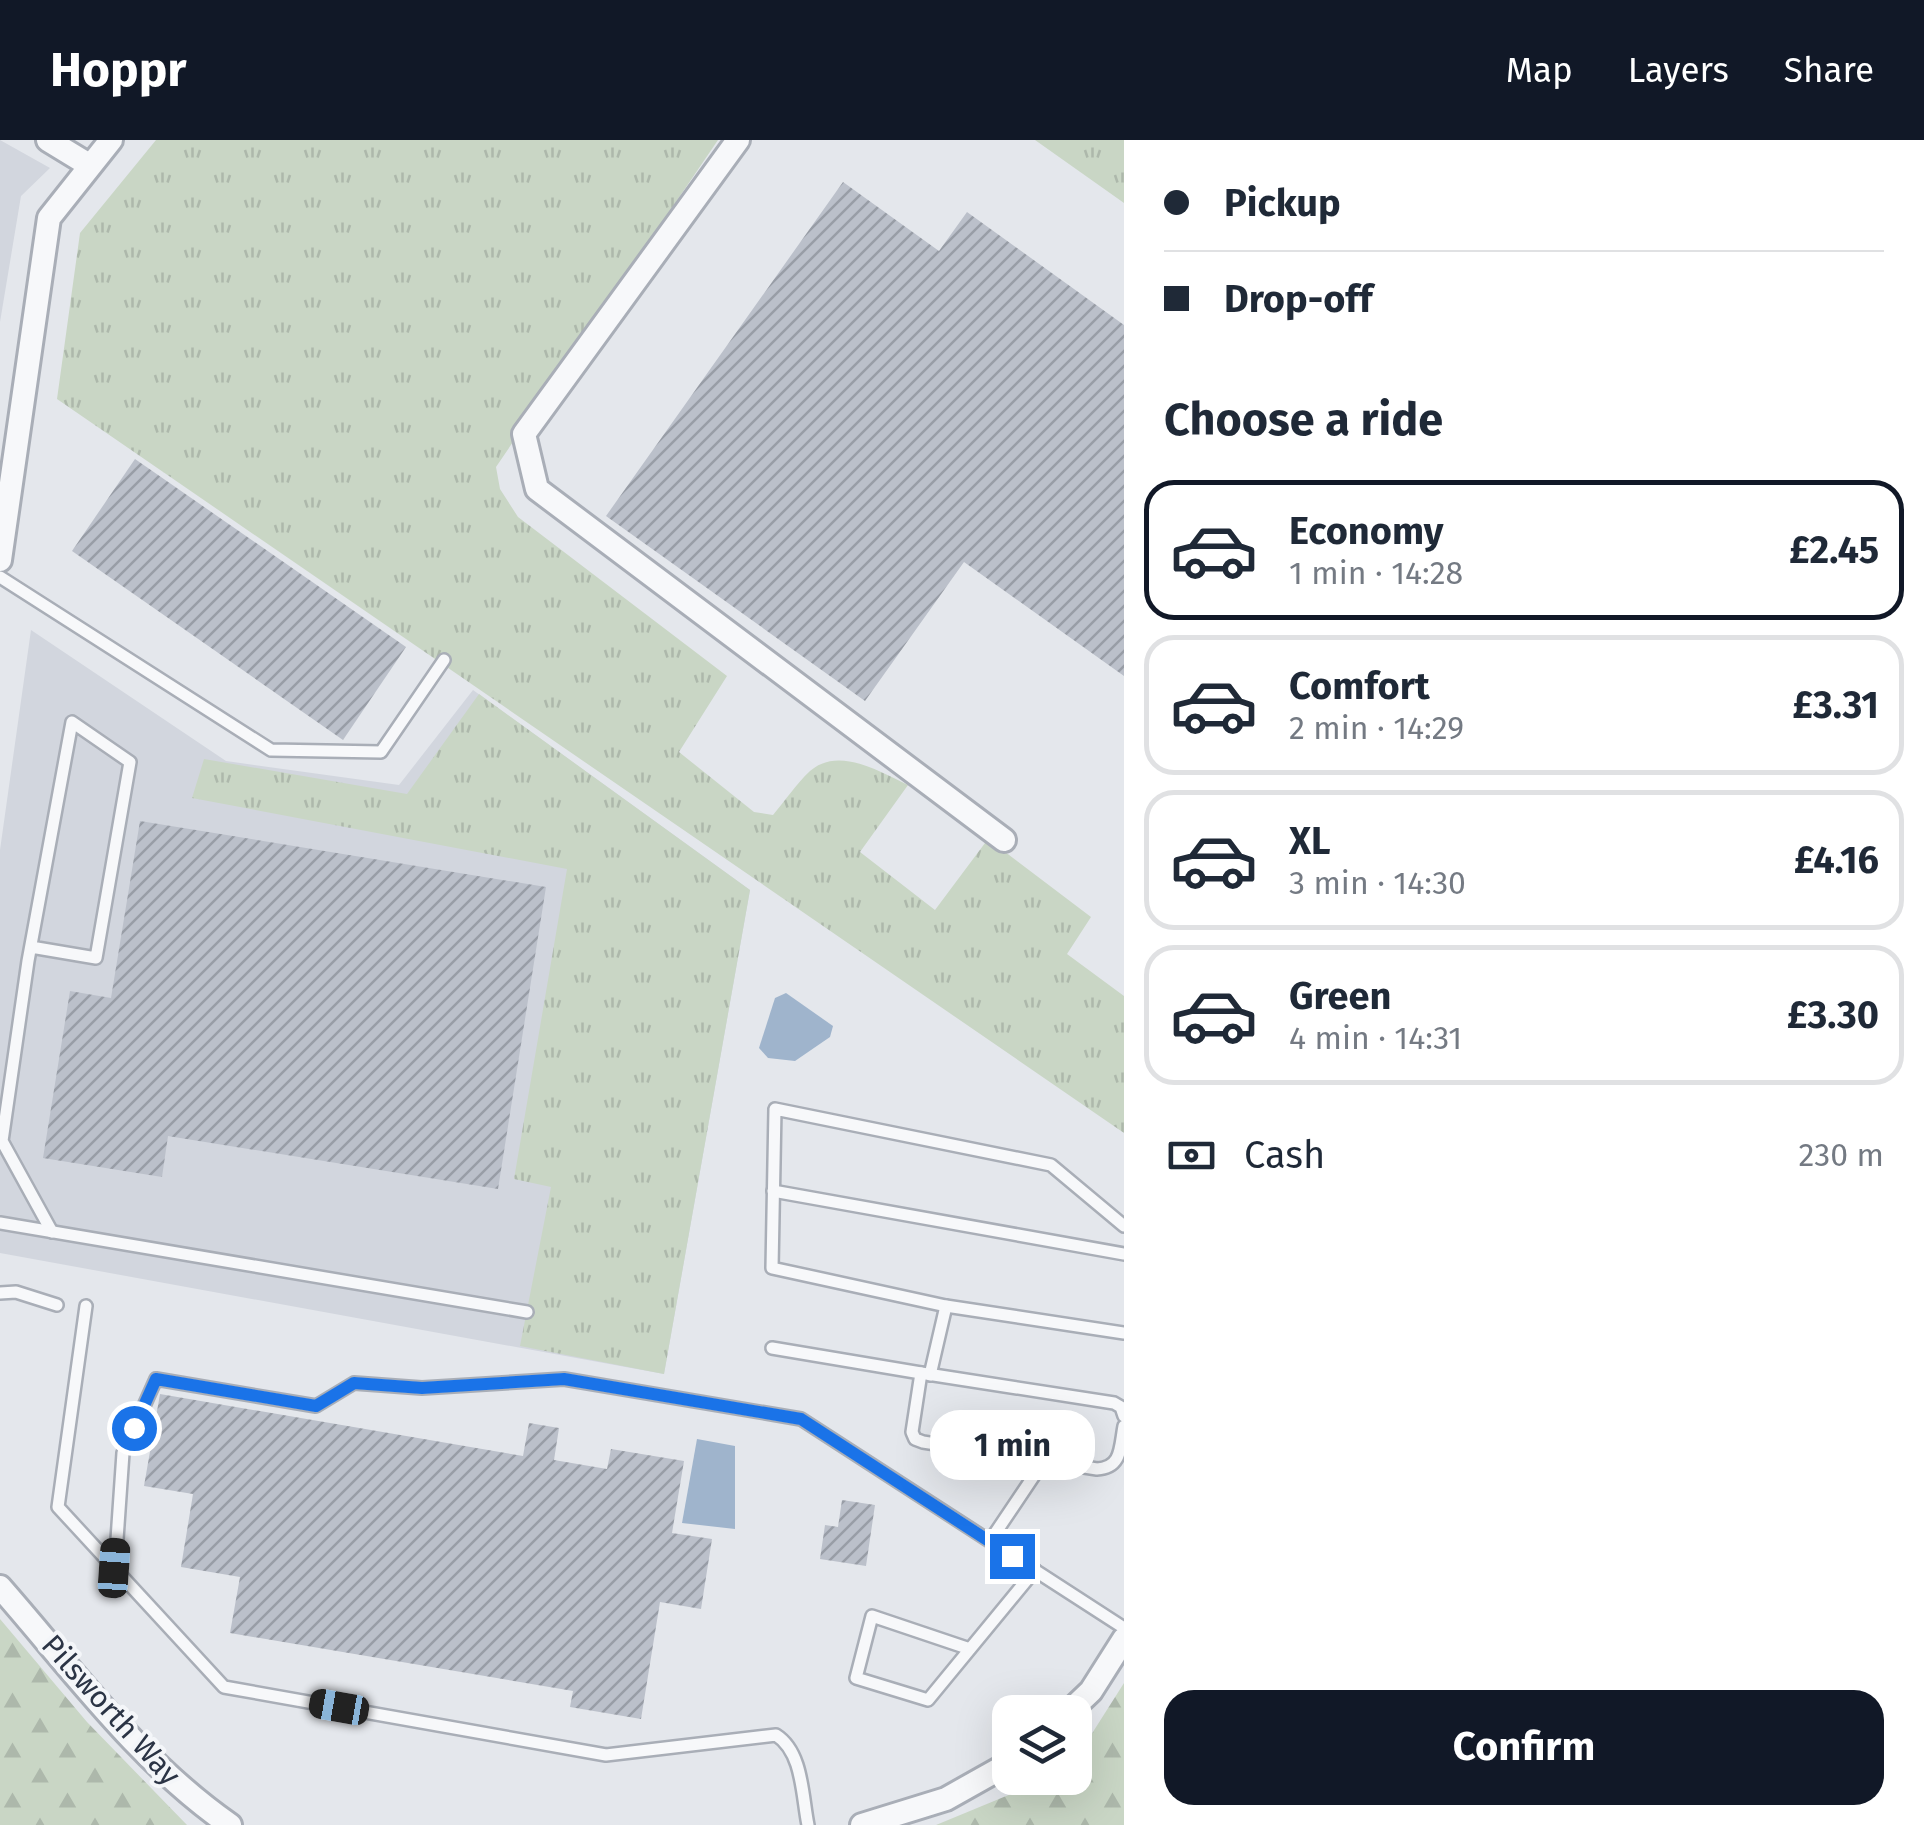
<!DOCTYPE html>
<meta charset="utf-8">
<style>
body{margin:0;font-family:"Fira Sans",sans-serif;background:#f6f6f7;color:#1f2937;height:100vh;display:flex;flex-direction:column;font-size:38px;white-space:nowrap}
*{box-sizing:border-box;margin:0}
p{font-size:32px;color:#747a83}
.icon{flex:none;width:55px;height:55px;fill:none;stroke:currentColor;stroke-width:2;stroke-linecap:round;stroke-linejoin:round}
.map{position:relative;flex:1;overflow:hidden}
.sheet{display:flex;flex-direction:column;background:#fff;width:800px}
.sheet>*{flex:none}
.guide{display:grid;align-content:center;height:220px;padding:0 40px;background:#fff}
.controls{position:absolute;left:992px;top:1555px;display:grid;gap:20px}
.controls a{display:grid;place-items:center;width:100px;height:100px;border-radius:20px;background:#fff;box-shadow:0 10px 40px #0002;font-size:50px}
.end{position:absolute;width:45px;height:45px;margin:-22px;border:12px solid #1a73e8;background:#fff;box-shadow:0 0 0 5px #fff}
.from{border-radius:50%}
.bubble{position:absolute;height:70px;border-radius:30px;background:#fff;box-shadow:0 10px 40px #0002;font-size:32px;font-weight:700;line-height:70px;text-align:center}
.car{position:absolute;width:30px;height:60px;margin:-30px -15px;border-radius:12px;box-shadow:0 0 8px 2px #0007;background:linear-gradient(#222 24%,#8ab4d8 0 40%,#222 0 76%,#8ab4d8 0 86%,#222 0)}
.guide b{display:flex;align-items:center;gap:35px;height:95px;font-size:38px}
.guide b+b{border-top:2px solid #e0e1e3}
.guide i{width:25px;height:25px;background:#1f2937}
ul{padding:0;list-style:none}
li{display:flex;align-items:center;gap:30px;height:140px;margin:0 20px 15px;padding:0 20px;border:5px solid #e0e1e3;border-radius:30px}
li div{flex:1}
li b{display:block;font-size:38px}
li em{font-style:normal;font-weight:700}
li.current{border-color:#111827}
li>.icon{width:90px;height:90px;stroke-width:1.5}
h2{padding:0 40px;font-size:45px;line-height:120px}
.pay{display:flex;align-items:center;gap:25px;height:110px;padding:0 40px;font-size:38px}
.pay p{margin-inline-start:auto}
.cta{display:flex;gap:20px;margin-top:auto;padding:20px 40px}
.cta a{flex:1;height:115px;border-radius:30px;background:#111827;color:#fff;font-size:40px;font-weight:700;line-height:115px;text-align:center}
header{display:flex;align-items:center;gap:60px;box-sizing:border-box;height:140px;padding:0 50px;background:#111827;color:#fff}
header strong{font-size:48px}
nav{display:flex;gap:55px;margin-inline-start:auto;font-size:35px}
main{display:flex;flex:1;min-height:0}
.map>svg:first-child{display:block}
</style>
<header>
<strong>Hoppr</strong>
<nav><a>Map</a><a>Layers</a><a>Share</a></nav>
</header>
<main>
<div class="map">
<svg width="1124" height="1685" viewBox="0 0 1124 1685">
<defs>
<pattern id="grass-tufts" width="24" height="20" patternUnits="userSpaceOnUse" patternTransform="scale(2.5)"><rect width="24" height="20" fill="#c9d6c5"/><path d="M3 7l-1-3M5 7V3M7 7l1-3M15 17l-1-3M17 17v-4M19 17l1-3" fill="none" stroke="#adb8ab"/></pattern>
<pattern id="forest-firs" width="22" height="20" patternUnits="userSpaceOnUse" patternTransform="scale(2.5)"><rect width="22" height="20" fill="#c9d6c5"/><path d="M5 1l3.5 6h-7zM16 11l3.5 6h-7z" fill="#adb8ab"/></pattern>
<pattern id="building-hatch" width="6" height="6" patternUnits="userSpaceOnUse" patternTransform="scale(2.5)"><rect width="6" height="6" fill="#bbc0ca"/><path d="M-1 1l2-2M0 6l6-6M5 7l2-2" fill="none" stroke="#989da6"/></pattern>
</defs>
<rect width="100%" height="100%" fill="#e4e7ec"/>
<g fill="#d2d6de">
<path d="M0,0L50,28L21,56L0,182Z"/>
<path d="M31,490L226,621L399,645L473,550L750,750L664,1234L0,1113V710Z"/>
</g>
<g fill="url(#grass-tufts)">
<path d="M156,0H718L496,327L500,349L518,377L727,536L679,612L754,672L773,675C785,661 796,644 810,631C839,606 880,632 908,645L860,712L935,770L988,699L1091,777L1067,814L1124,856V993L57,259L80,93Z"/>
<path d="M1035,0H1124V63Z"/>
<path d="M479,554L750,750L664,1234L520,1206L551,1047L514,1039L567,729L192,658L204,619L407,654Z"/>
</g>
<g fill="url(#forest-firs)">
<path d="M0,1479L87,1582L187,1685H0Z"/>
<path d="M1124,1543V1685H936L1011,1654L1034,1638H1075V1607L1091,1595Z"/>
</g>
<g fill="#9fb4cc">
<path d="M786,853L833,886L830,897L795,921L768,918L759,908L775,858Z"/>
<path d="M697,1299L735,1306V1389L682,1383Z"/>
</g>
<g fill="url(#building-hatch)">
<path d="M843,42L939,111L967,72L1124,185V536L964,422L865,561L606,376Z"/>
<path d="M135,319L406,507L343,600L72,411Z"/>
<path d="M140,681L546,747L498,1049L168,996L162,1037L43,1018L70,851L111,858Z"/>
<path d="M160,1254L523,1316L529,1283L559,1288L554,1320L607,1329L611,1309L684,1321L672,1393L712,1399L701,1469L660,1462L641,1579L570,1567L573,1551L230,1493L240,1437L181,1427L193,1354L144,1346Z"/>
<path d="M842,1360L875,1365L866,1426L820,1419L825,1385L838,1387Z"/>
</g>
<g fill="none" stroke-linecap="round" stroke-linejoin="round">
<defs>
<g id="lane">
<path d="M0,437L271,610L381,612L444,520"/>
<path d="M31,807L96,818L130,622L72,582L28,821L2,1001L52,1092"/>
<path d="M773,1051L1124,1114"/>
<path d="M0,1083L527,1172"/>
<path d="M1124,1086L1051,1025L775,969L772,1128L946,1166L1124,1193"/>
<path d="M0,1153L16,1152L57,1165"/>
<path d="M86,1166L58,1367L224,1547L606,1615L776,1595C803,1612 802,1656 808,1685"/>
<path d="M772,1208L921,1233"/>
<path d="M930,1235L946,1166"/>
<path d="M1124,1276L1121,1267L1114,1263L921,1233L912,1292L915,1299L923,1302L1097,1329C1122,1328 1120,1307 1124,1286"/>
<path d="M990,1401L1035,1334L1039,1321"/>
<path d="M115,1428L123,1313L156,1239L316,1266L354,1243L422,1248L564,1239L801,1279L1124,1488"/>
<path d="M970,1509L872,1476L856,1538L928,1560L1035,1430"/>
</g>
<g id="street">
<path d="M48,0L89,25"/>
<path d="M738,0L524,294L537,349L1004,700"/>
<path d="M0,420L49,78L111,0"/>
<path d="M0,1447C72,1529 139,1622 230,1685"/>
<path d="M1069,1572L1091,1551L1124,1499"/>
<path d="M862,1685L946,1659L1010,1623"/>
</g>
</defs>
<use href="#lane" stroke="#a9aeb7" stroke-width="16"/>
<use href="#street" stroke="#a9aeb7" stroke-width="28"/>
<use href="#lane" stroke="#f7f8fa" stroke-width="11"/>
<use href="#street" stroke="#f7f8fa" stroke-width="22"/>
</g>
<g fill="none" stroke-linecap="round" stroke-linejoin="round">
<path stroke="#1a73e8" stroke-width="12" d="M134,1288L156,1239L316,1266L354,1243L422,1248L564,1239L801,1279L1012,1416"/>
</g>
<g text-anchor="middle" stroke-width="8" stroke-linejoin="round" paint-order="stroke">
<g font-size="30" fill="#2b3445" stroke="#f4f6f9">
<text transform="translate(111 1570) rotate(48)" y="10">Pilsworth Way</text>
</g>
</g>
</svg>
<div class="controls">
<a><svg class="icon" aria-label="layers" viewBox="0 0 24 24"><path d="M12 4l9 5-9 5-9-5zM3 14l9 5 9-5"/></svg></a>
</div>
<i class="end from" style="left:134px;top:1288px"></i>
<i class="end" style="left:1012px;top:1416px"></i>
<div class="bubble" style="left:930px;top:1270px;width:165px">1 min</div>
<i class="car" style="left:114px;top:1428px;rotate:4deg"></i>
<i class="car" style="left:339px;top:1567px;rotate:280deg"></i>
</div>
<section class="sheet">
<div class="guide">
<b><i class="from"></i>Pickup</b>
<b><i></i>Drop-off</b>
</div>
<h2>Choose a ride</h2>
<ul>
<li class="current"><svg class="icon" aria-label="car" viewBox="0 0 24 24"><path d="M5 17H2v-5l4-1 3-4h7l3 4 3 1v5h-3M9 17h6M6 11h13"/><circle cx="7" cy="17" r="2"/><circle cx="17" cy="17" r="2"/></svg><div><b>Economy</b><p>1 min · 14:28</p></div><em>£2.45</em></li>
<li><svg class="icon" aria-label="car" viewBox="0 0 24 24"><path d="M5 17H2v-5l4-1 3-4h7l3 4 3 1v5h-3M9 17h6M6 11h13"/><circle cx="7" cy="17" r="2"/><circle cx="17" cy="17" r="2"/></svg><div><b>Comfort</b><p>2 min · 14:29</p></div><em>£3.31</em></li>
<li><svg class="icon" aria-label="car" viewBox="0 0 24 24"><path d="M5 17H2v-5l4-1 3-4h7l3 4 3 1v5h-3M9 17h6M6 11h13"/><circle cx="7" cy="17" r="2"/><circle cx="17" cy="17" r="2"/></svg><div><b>XL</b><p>3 min · 14:30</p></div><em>£4.16</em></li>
<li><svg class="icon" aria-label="car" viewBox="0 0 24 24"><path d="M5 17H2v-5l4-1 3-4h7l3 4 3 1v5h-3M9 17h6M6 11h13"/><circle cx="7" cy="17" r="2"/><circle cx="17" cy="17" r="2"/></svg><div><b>Green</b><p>4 min · 14:31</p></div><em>£3.30</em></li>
</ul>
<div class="pay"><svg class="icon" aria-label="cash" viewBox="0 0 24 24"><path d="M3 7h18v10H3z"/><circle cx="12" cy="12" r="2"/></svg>Cash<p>230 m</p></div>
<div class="cta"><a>Confirm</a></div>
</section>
</main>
